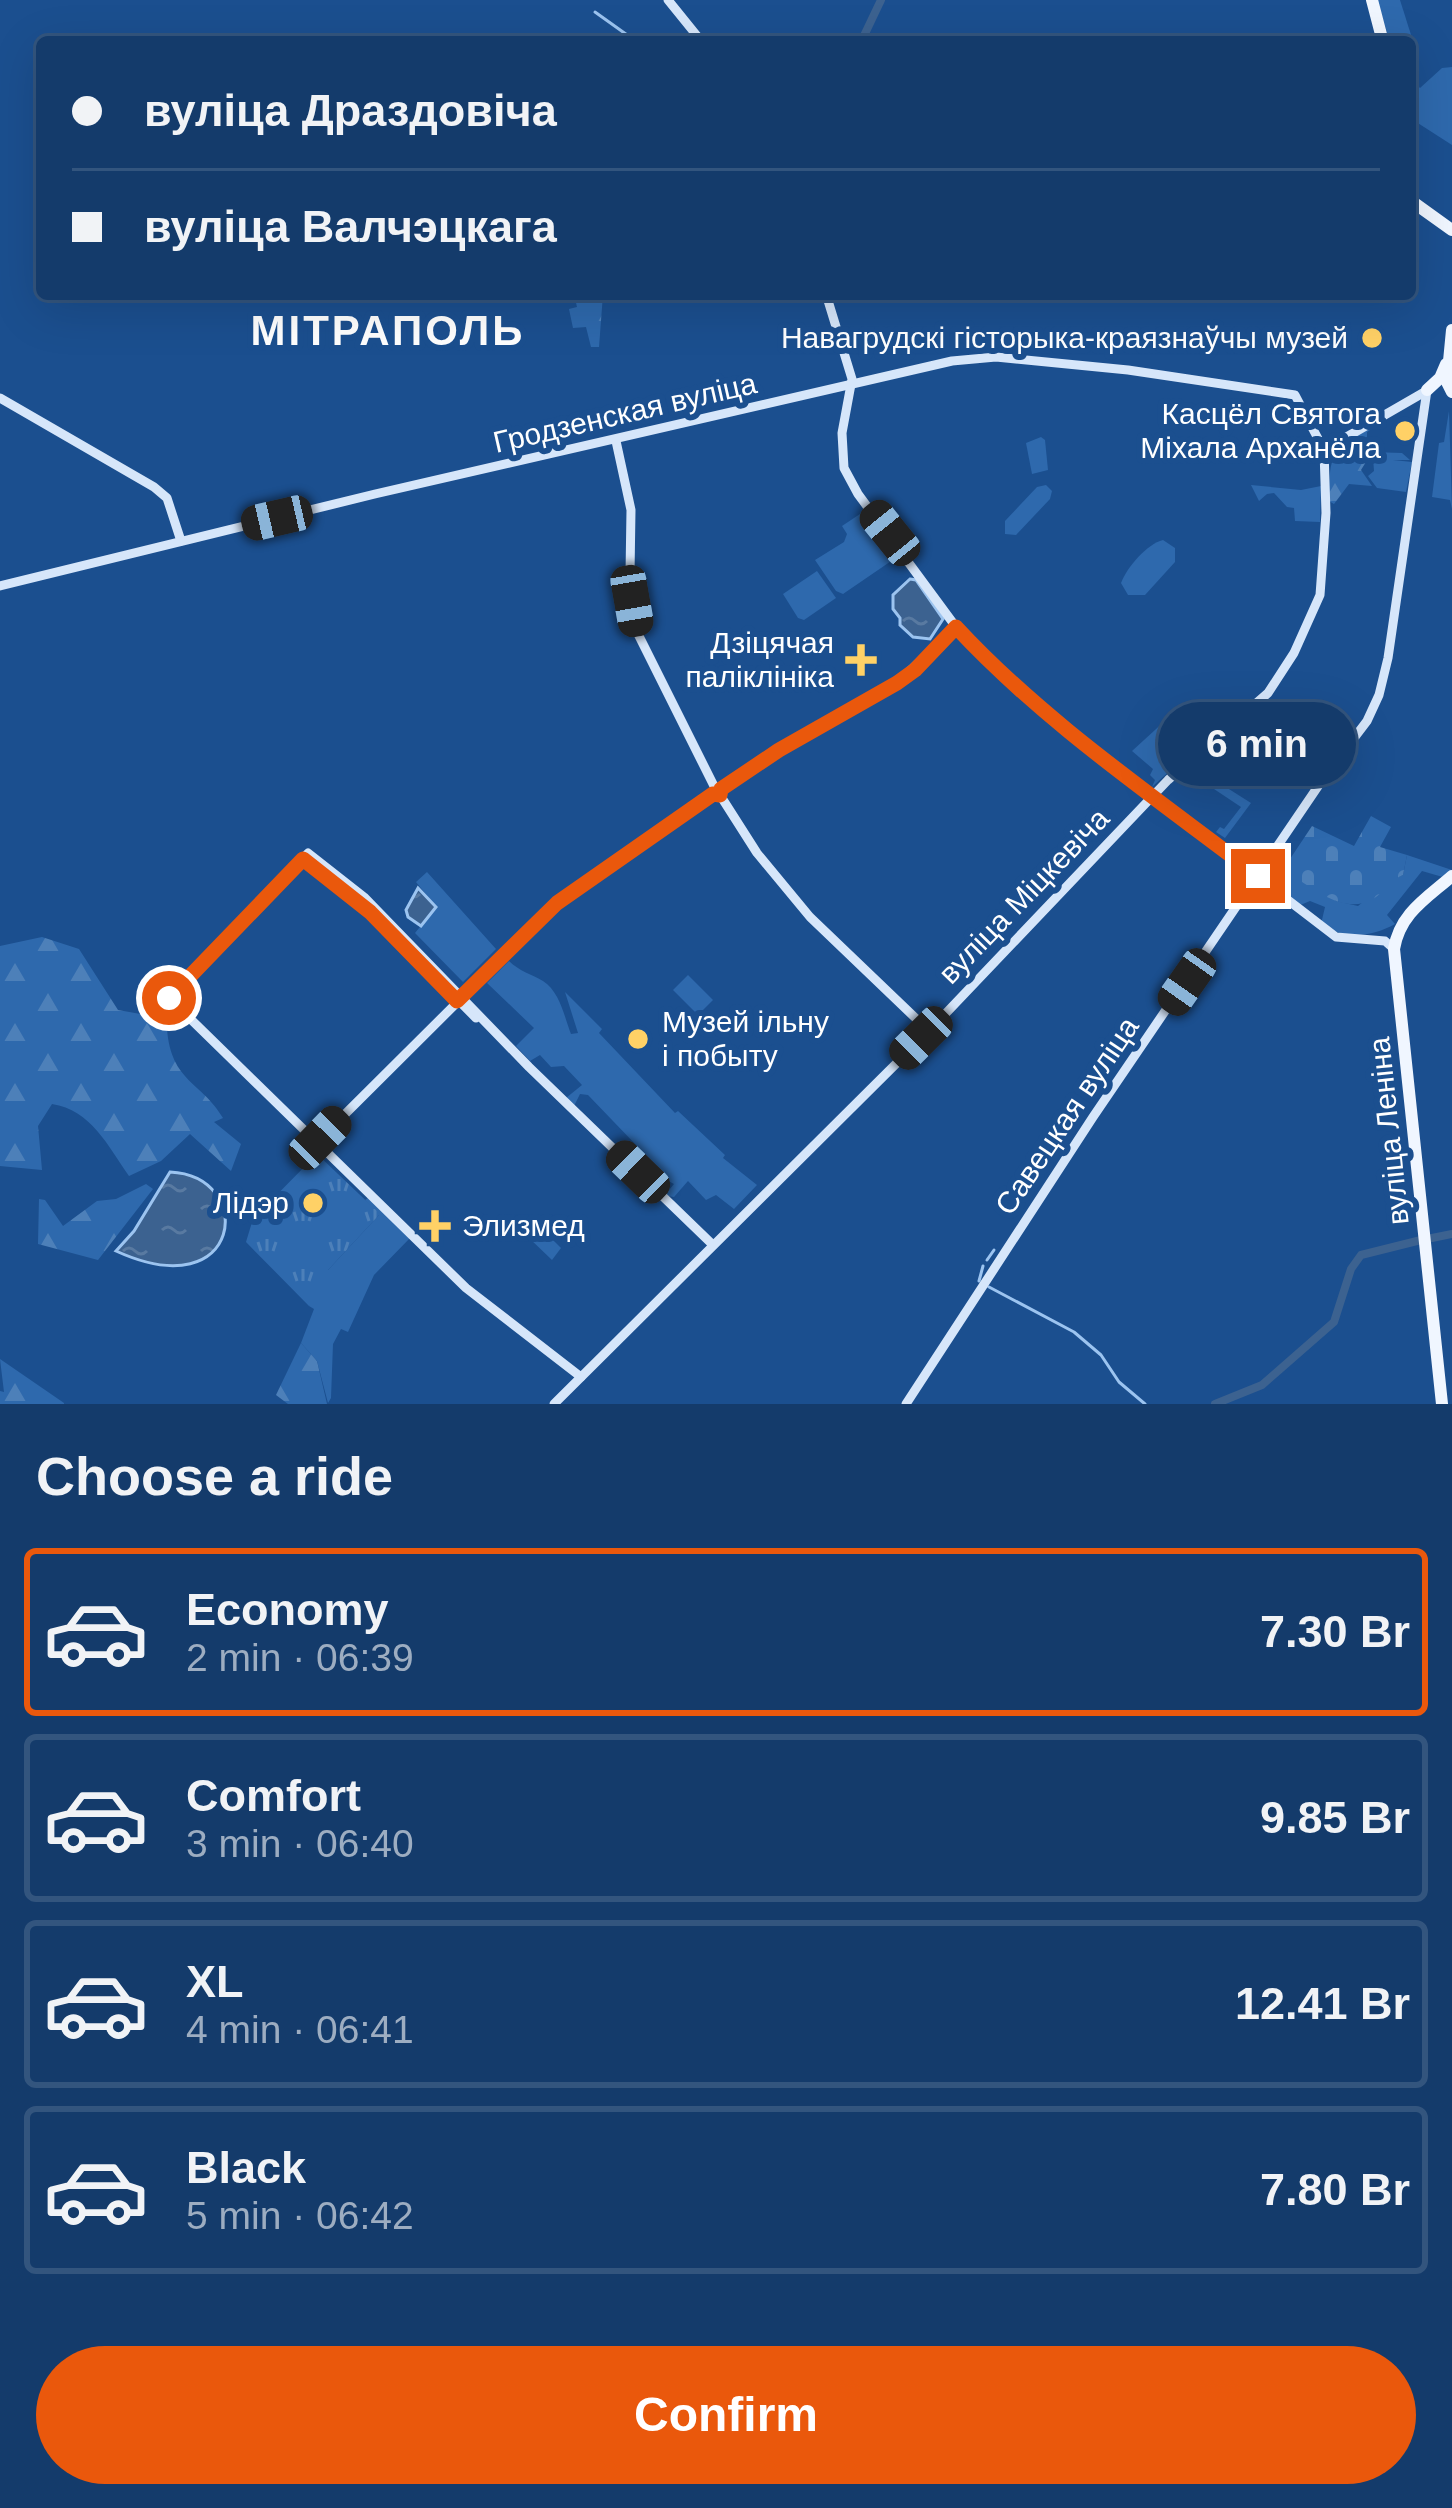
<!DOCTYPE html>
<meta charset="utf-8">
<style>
body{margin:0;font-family:Arial,sans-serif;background:#214673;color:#f1f3f6;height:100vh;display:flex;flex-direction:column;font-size:45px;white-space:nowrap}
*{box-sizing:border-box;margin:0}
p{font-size:39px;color:#9dadc1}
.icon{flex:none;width:66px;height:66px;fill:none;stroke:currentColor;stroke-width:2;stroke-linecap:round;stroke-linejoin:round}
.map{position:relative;height:1404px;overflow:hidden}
.sheet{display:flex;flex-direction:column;background:#143b6b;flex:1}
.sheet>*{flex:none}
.guide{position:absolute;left:36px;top:36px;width:1380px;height:264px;border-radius:12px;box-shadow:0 12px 48px #0002,0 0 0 3px #33557e;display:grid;align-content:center;height:264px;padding:0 36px;background:#143b6b}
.end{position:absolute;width:54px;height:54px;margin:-27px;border:15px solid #ea580c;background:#fff;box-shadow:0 0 0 6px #fff}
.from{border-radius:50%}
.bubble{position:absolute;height:84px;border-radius:42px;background:#143b6b;box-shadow:0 12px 48px #0002,0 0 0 3px #33557e;font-size:39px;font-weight:700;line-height:84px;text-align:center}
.car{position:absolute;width:36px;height:72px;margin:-36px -18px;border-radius:15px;box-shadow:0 0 9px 3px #0007;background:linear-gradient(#222 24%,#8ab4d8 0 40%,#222 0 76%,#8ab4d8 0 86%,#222 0)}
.guide b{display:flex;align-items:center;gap:42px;height:114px;font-size:45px}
.guide b+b{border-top:3px solid #33557e}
.guide i{width:30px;height:30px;background:#f1f3f6}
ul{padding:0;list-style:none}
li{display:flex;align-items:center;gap:36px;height:168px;margin:0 24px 18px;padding:0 12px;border:6px solid #33557e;border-radius:12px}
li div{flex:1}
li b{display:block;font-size:45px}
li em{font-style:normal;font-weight:700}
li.current{border-color:#ea580c}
li>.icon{width:108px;height:108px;stroke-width:1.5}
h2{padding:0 36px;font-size:54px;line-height:144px}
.action{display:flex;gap:24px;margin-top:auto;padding:24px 36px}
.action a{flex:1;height:138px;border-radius:72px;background:#ea580c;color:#fff;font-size:48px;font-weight:700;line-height:138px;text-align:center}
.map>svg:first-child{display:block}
</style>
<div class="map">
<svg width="1452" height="1404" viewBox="0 0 1452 1404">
<defs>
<pattern id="forest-firs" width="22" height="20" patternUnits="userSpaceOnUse" patternTransform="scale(3)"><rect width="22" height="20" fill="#2e69ad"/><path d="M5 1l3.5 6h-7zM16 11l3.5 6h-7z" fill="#4d80b9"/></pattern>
<pattern id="cemetery-stones" width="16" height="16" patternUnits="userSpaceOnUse" patternTransform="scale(3)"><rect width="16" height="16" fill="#2e69ad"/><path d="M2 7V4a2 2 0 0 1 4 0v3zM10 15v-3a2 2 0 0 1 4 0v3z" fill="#4d80b9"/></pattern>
<pattern id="park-tufts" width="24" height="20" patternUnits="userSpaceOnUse" patternTransform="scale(3)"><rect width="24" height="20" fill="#2e69ad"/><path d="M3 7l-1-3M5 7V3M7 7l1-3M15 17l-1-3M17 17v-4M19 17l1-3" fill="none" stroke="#4d80b9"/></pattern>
<pattern id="water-ripples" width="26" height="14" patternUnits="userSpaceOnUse" patternTransform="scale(3)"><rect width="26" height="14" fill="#3c6290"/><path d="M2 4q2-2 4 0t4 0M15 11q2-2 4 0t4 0" fill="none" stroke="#597aa1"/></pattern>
</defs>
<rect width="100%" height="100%" fill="#1b4f8f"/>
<g fill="#2e69ad">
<path d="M1377,0H1400L1412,38L1390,42Z"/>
<path d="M1452,67V145L1410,118V83L1413,81L1420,88L1442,68Z"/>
<path d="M1449,411L1452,509L1450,500L1432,497L1439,443L1444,442Z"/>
<path d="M1395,413L1367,432V441L1371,442V452L1402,453L1410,460H1393L1412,462L1406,492L1377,488L1368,476L1374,471L1373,458L1366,457L1356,436Z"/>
<path d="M1041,437L1045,440L1048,470L1032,474L1026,443Z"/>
<path d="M1046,485L1052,491L1050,499L1016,535L1005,534V521L1037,487Z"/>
<path d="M1251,485L1301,490L1321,486L1320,522L1295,521L1294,508L1287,507L1274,493L1267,494L1259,501Z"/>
<path d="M866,510L900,555L843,594L836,591L815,560L844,542L847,534L842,526Z"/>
<path d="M1163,540L1175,548V562L1145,595H1128L1121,583C1127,567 1147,544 1163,540Z"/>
<path d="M817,571L836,598L804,620L798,618L783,594Z"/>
<path d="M1167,719L1184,736L1190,731L1196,737L1203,731L1208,736L1152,787L1155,780L1150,775L1153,769L1132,751Z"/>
<path d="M1328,728L1347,739L1329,763L1312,750Z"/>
<path d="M1218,764L1227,773L1221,784L1251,803L1225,838L1216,832L1220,827L1224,829L1241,807L1214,789L1215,784L1200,771L1208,774Z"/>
<path d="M1282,851L1336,901L1358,906L1388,881L1403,875L1407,855L1452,870L1446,878L1422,871L1387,915L1395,924C1372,937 1344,940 1321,924L1325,907L1310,901L1298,906L1265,877Z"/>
<path d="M427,872L496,949L463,982L415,933L436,907L416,882Z"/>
<path d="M509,961C519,971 531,974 543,981C560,992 564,1016 571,1034L578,1033L565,992L602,1029L599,1033L675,1113L678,1111L725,1155L723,1158L757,1185L734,1209L716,1195L706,1200L688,1181L674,1197L667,1196L660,1187L669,1190L674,1184L659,1176L662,1172L588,1095L580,1094L574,1106L566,1098L582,1085L564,1066L551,1067L540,1055L530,1061L516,1046L534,1028L487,983Z"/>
<path d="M688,975L713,1000L698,1015L673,990Z"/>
<path d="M368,1198L410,1238L374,1275L348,1332L341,1329L333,1344L331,1398L328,1403L317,1361L301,1343L314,1309L309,1306L328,1270L379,1215L365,1200Z"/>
<path d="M538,1225L561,1248L552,1260L528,1237Z"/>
</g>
<g fill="url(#forest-firs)">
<path d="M574,294H603L599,347H591L586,327L573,328L569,309L577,307Z"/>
<path d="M1357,438L1369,457L1361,470L1372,486L1349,484L1334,504L1329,501C1331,468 1325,454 1357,438Z"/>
<path d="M42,937L79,949L118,1010L146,1015L167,1029C171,1082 202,1082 223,1118L214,1122L241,1144L231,1171L190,1134L161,1161L129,1176C108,1146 91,1110 52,1104L38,1126L42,1170L0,1166V946Z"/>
<path d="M146,1184L153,1189L98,1260L38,1244L39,1199L45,1200L63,1226L97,1201L116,1199Z"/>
<path d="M301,1343L317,1361L327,1404H288L276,1395Z"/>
<path d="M0,1359L64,1403V1404H0V1391L4,1392Z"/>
</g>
<path fill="url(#cemetery-stones)" d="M1371,816L1391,827L1380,847L1407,855L1403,875C1388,881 1386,891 1373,899C1345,915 1317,891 1293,876L1290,859L1312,826L1354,846Z"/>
<g fill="url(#park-tufts)">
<path d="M1190,732L1195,738L1203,732L1207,736L1178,764L1165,750L1181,734L1184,737Z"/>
<path d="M317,1154L380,1214L328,1270L333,1286L309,1306L246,1242L253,1219Z"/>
</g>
<g fill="url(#water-ripples)" stroke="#9cc4f0" stroke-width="3">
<path d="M910,579L916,580L943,619L930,639L913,637L900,625V618L893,609V595Z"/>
<path d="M418,888L436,907L421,926L408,917L406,910Z"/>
<path d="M170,1172C257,1176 243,1309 116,1251L134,1231Z"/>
</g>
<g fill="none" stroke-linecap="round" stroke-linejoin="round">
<g stroke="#9cc4f0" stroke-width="3">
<path d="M595,12L637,42"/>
<path d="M987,1260L994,1250"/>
<path d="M979,1281L983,1266"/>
<path d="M989,1287L1074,1332L1101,1355L1119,1382L1145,1404"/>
</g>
<g stroke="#3c6290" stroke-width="8">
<path d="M861,42L881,0"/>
<path d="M1427,1239L1452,1234"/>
<path d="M1215,1404L1262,1385L1334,1322L1351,1269L1361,1255L1421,1240"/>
</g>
<g stroke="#d6e6fa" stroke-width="9">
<path d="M668,0L702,42"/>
<path d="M826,294L852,379L842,433L844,468L858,494L956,627L997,669L1094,751L1336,937L1385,941L1394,949"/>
<path d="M0,398L154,487L167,498L181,541"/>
<path d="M616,441L631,510L630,574L638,634L715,788"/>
<path d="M1324,450L1428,390"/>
<path d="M0,586L375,494L952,361L996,357L1128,370L1295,395L1324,450L1326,513L1320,595L1294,653L1268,693L1168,780L929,1031L554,1404"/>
<path d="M720,795L757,853L810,917L929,1031"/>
<path d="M303,859L371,912L476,1018"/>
<path d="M315,1144L557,903L709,796L720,795L721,789L779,750L897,683L956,627"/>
<path d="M581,1377L466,1288L169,998L308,853L364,897L529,1067L713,1245"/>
<path d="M906,1404L1093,1117L1323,779L1367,721L1379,695L1388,658L1427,390"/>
</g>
<g stroke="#f0f6ff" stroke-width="12">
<path d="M1372,0L1383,42"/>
<path d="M1410,200L1452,230"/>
<path d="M1452,330L1447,382L1452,392"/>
<path d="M1427,390L1440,378L1446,364"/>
<path d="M1442,1404L1394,949C1400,913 1427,898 1452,876"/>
</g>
</g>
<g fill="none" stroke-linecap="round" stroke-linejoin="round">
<path stroke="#ea580c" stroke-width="15" d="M169,998L303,859L370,912L457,1001L557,903L713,794L720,795L721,789L779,750L897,683L915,670L956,627C1044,722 1155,797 1258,876"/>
</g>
<g fill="#ffd166" stroke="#1b4f8f" stroke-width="4.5">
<circle cx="1372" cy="338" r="12"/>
<circle cx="1405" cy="431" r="12"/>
<path d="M855 642h12v12h12v12h-12v12h-12v-12h-12v-12h12z"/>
<circle cx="638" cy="1039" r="12"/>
<circle cx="313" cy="1203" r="12"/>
<path d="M429 1208h12v12h12v12h-12v12h-12v-12h-12v-12h12z"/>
</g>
<g text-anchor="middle" stroke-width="12" stroke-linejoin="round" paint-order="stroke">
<g font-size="30" fill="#fff" stroke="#1b4f8f" text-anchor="end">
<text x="1348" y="348">Навагрудскі гісторыка-краязнаўчы музей</text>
<text x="1381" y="424">Касцёл Святога<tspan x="1381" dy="34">Міхала Арханёла</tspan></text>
<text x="834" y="653">Дзіцячая<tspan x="834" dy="34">паліклініка</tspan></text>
<text x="662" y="1032" text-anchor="start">Музей ільну<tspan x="662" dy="34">і побыту</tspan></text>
<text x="289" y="1213">Лідэр</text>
<text x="462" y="1236" text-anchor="start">Элизмед</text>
</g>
<g font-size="30" fill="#fff" stroke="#1b4f8f">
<text transform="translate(625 413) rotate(-13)" y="10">Гродзенская вуліца</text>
<text transform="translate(1024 896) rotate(-46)" y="10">вуліца Міцкевіча</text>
<text transform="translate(1067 1116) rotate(-56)" y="10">Савецкая вуліца</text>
<text transform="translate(1389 1131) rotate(-96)" y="10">вуліца Леніна</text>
</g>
<g font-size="42" font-weight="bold" letter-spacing="3" fill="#fff" stroke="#1b4f8f">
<text x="388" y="345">МІТРАПОЛЬ</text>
</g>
</g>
</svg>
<i class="end from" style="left:169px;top:998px"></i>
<i class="end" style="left:1258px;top:876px"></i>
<div class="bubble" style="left:1158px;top:702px;width:198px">6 min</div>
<i class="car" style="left:277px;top:518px;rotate:257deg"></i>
<i class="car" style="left:890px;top:533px;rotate:321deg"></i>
<i class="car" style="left:632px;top:601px;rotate:170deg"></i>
<i class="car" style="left:1187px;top:982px;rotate:215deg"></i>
<i class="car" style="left:921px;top:1038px;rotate:225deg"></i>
<i class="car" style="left:320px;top:1138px;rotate:44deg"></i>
<i class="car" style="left:638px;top:1172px;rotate:314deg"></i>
<div class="guide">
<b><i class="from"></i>вуліца Драздовіча</b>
<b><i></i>вуліца Валчэцкага</b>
</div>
</div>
<section class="sheet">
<h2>Choose a ride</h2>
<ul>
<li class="current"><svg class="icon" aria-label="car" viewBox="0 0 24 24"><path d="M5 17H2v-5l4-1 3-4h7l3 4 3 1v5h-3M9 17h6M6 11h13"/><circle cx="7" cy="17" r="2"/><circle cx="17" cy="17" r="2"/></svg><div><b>Economy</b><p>2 min · 06:39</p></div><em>7.30 Br</em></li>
<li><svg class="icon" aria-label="car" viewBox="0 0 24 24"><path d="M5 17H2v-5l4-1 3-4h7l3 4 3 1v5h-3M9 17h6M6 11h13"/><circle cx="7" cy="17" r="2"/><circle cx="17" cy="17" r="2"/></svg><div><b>Comfort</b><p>3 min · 06:40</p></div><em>9.85 Br</em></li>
<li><svg class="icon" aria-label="car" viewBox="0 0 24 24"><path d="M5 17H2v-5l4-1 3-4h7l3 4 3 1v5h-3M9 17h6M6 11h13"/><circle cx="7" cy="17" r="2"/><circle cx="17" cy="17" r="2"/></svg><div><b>XL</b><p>4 min · 06:41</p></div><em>12.41 Br</em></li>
<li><svg class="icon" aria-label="car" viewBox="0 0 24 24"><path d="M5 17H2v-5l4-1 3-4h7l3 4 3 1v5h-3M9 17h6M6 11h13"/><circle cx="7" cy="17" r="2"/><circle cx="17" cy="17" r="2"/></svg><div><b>Black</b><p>5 min · 06:42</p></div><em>7.80 Br</em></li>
</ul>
<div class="action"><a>Confirm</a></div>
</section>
